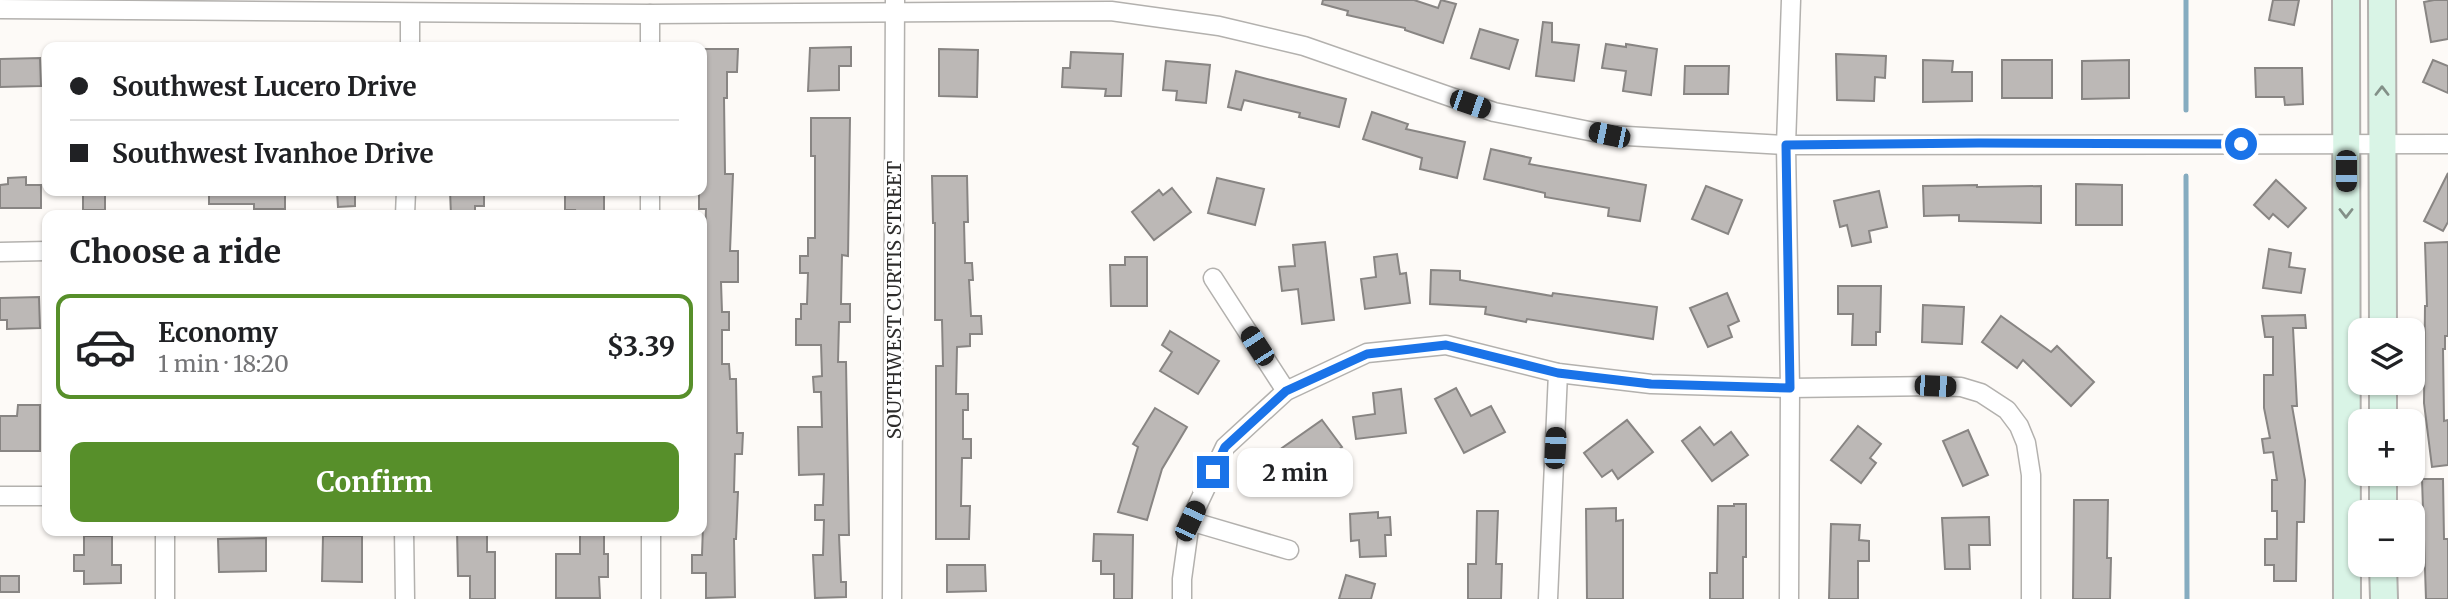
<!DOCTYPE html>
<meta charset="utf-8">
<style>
body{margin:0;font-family:Merriweather,serif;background:#f6f6f6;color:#202124;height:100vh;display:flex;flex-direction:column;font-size:26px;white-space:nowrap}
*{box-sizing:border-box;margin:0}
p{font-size:23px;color:#757577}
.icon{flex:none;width:38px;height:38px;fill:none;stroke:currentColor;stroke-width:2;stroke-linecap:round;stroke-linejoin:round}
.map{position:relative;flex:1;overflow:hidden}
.panel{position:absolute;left:42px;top:210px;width:665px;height:326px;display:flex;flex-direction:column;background:#fff;border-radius:14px;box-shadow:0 2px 5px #0004}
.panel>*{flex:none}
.banner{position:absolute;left:42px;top:42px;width:665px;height:154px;border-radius:14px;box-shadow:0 2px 5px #0004;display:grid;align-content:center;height:154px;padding:0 28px;background:#fff}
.tools{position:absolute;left:2348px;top:318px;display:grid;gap:14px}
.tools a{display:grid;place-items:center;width:77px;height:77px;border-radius:14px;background:#fff;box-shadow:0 2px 5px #0004;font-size:35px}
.end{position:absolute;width:32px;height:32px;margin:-16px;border:9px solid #1a73e8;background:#fff;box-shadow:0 0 0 4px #fff}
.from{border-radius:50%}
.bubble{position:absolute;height:49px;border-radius:14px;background:#fff;box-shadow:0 2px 5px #0004;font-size:23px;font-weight:700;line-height:49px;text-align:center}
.car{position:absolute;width:21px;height:42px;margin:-21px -10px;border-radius:9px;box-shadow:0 0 5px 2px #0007;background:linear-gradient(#222 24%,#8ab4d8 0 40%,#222 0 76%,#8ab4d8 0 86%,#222 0)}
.banner b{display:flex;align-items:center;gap:24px;height:66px;font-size:26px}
.banner b+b{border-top:2px solid #e0e0e0}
.banner i{width:18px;height:18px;background:#202124}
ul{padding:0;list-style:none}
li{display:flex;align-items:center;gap:21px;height:105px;margin:0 14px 10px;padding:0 14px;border:4px solid #e0e0e0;border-radius:14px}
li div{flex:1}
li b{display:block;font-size:26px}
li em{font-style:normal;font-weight:700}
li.on{border-color:#578f2a}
li>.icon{width:63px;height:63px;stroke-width:1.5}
h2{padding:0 28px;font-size:32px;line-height:84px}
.action{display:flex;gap:14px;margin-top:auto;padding:14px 28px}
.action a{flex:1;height:80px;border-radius:14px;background:#578f2a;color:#fff;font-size:28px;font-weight:700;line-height:80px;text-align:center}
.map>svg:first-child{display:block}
</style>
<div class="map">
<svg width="2448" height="599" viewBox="0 0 2448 599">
<rect width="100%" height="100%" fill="#fdfaf7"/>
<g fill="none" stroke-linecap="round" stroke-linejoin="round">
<g stroke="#86acc0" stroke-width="5">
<path d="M2186,0V110"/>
<path d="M2186,176L2187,599"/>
</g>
</g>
<g fill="#bcb8b6" stroke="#888583" stroke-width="2">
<path d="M1323,0H1414L1438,8L1441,0L1456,4L1443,43L1405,30V28L1347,15L1348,11L1322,4Z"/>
<path d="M2273,0H2299L2294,25L2269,20Z"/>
<path d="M2434,0H2448V39L2431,42L2424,2Z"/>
<path d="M1543,22L1552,23V42L1579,45L1574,81L1536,76Z"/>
<path d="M1480,29L1518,40L1509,69L1471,58Z"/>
<path d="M1606,44L1626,47V44L1657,49L1651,95L1623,91L1626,71L1602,68Z"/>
<path d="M851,47V66H839V90L808,91L810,48Z"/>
<path d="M702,49H738L737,72H727V98H724L725,174H733L730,251H738V282H721L722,312H729V330H722V364H729L730,379H736L737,433H743L742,454H735L734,492H738L736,539H734L735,597L706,598V573H692V555H702L705,468H702V387H705V347H702V241H705L706,209H699V191H702Z"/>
<path d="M939,49L978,50L977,97L939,96Z"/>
<path d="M1071,52L1123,54L1121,96H1105L1106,89L1062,87L1063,68H1070Z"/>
<path d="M1836,54L1886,56L1885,78L1875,77L1874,101L1837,100Z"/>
<path d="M40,58L41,86L0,87V59Z"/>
<path d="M1923,60L1953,61L1952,72H1972V101L1923,102Z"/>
<rect x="2002" y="60" width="50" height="38"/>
<path d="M2129,60V98L2082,99V61Z"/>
<path d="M2433,60L2448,66V93L2423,82Z"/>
<path d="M1166,61L1210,65L1206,103L1176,100L1177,91L1163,90Z"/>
<path d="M1685,66H1729L1728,94H1684Z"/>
<path d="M2255,68H2302L2303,104L2285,105L2284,97H2256Z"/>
<path d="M1236,71L1346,99L1339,127L1299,117L1300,113L1244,100L1241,110L1228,107Z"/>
<path d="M1372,112L1408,124L1406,129L1465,142L1457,178L1420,169L1422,158L1363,139Z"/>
<path d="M811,118H850L848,256L842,255L841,304H850V322H839L838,362H846L849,535H839L841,582H846V597L815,598L813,555H823L824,520H815V505H823L824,474L799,475L798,427H822L821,392H814L813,377L822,376L821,345H796V319H801V304H807L808,273H800V256H808V238H815V156H811Z"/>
<path d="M1491,149L1531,158L1529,164L1646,185L1640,221L1608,216L1609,208L1545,197V193L1484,179Z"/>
<path d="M2448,173V222L2443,231L2424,221Z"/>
<path d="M932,176H967L968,222H964L965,263H972L973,280H969L971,316H981L982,334H970V346L957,347L956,394H968V410H963V439H971V458H962L961,506H970L969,539H936V366H943L942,320H935V223H933Z"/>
<path d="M26,177V185H41V208H0V185L8,184V178Z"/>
<path d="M1217,178L1264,189L1255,225L1208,213Z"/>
<path d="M2276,180L2306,208L2288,227L2273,214L2269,219L2254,205Z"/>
<path d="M2076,184L2122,185V225H2076Z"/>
<path d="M1977,185V187L2041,186V223L1959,221V215L1924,216L1923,186Z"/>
<path d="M1706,186L1742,200L1728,234L1692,219Z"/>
<path d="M1172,188L1191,212L1154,240L1132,212L1159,190L1163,195Z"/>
<rect x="83" y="191" width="22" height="19"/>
<path d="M209,191H285V209H254V204H209Z"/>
<path d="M337,191H355V206L338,207Z"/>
<path d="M450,191H484V206H475V215H451Z"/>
<path d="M574,191H604V215H574L575,210H565V194H574Z"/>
<path d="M1879,191L1887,227L1869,231L1871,242L1852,246L1847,225L1840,227L1834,201Z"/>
<path d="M1325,242L1334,320L1302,324L1298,289L1282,291L1279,267L1295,266L1293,245Z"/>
<path d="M2448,242V336H2445V349H2443L2444,421L2448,420V465L2432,467L2424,403L2425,306H2427L2425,243Z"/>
<path d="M2269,249L2291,253L2289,267L2305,269L2301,293L2263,288Z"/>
<path d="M1397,254L1400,274L1406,273L1410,303L1365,309L1361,279L1376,277L1374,257Z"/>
<path d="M1125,257H1147V306H1111L1110,265H1125Z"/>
<path d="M1431,270L1460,271V280L1552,296L1553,293L1657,307L1653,339L1527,319L1526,322L1485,314L1486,307L1430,304Z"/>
<path d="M1838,286H1881L1880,332H1876V345H1852L1853,314H1838Z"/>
<path d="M1727,293L1739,321L1728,326L1732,337L1708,347L1690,308Z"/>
<path d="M39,297L40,328L7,329V320H0V298Z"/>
<path d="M1923,305L1964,307L1962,344L1922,342Z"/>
<path d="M2305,315L2306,328H2293L2297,406H2292L2305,480L2304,522H2297L2296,581H2274V565H2265V539H2277V511H2272V480H2277L2273,452L2264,453L2262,439L2270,438L2264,408V375H2273V337H2265L2262,316Z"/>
<path d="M2001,316L2051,352L2057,346L2094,382L2071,406L2023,360L2017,368L1982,342Z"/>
<path d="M1170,331L1219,361L1198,394L1160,371L1172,352L1162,345Z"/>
<path d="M1456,388L1471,416L1491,406L1505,432L1464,453L1435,399Z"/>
<path d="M1401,389L1406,433L1356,439L1353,417L1375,414L1373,393Z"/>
<path d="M18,405H40V451H0V416H17Z"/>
<path d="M1155,408L1187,427L1162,469L1147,520L1118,512L1138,447L1133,444Z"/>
<path d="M1322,420L1342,447L1302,475L1282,448Z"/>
<path d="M1627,420L1653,452L1618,479L1612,470L1602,477L1584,453Z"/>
<path d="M1858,426L1881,444L1870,458L1876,463L1861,483L1831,460Z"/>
<path d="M1700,427L1714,445L1731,432L1748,455L1712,481L1682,441Z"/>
<path d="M1968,430L1988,475L1963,486L1943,441Z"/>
<path d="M2422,479H2443L2444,539H2448V599H2426Z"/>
<path d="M2074,500H2108L2107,558H2111L2110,599H2073Z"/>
<path d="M1734,504H1746V557H1743V599H1710V573H1717L1718,506H1734Z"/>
<path d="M1616,508V521L1623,520V599H1587L1586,509Z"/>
<path d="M1477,511H1498L1496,564H1502L1501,599H1468V564H1476Z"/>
<path d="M1378,512V518L1390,517L1391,535H1385L1386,556L1360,557L1359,540L1351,541L1350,514Z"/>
<path d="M1989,517L1990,545H1969L1970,569H1945L1942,518Z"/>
<path d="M1831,524L1860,525L1859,540L1869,541V561H1858V599H1829Z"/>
<path d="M457,530H487V552H495V599H470V576H458Z"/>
<path d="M580,530H604V554H608V577H599L600,598H556V554H580Z"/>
<path d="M1094,534L1133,535L1132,599H1114V574H1101V561H1093Z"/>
<path d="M84,536H112V565H121V583L84,584V571H74V555H84Z"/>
<path d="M323,536H362V582L322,581Z"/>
<path d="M266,538V571L219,572L218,539Z"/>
<path d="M947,565H985L986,591L947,592Z"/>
<path d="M1346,575L1375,584L1371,599H1339Z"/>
<rect x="0" y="576" width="19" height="16"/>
</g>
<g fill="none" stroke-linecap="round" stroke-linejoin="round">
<defs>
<g id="street">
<path d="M0,9L650,14L1111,11L1219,26L1304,46L1494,112L1609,135L1786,145L2448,144"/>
<path d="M650,14V47"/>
<path d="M410,47V13"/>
<path d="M650,191V215"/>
<path d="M405,215L406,191"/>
<path d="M0,252L47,251"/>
<path d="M1213,278L1286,391"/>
<path d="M0,496H47"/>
<path d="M1190,521L1289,550"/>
<path d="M165,530V599"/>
<path d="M404,530L405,599"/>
<path d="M651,530V599"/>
<path d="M892,599L895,0"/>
<path d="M1182,599V579L1190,521L1225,447L1286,391L1367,353L1446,345L1558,373L1651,384L1790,388L1935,386L1961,387L1981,393L2007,410L2019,426L2026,443L2031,475V599"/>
<path d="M1548,599L1558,373"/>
<path d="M1789,599L1790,388L1786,145L1791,0"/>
</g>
<g id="secondary">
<path d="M2346,0L2347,599"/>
<path d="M2382,0L2383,331"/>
<path d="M2383,383V422"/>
<path d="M2383,474V513"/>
<path d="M2383,565L2384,599"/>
</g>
</defs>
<use href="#street" stroke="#b3b1ae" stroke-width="21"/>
<use href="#secondary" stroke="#b3b1ae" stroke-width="30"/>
<use href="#street" stroke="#fff" stroke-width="18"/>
<use href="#secondary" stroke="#d9f4e6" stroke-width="26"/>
</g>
<defs><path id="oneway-chevron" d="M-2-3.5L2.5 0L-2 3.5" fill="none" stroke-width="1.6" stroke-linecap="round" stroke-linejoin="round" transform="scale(1.75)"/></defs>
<g stroke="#839088">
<use href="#oneway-chevron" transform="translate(2382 91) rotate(-90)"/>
<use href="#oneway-chevron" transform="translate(2346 213) rotate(90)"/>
</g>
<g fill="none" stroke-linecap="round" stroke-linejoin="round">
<path stroke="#1a73e8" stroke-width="9" d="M1213,472L1225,447L1286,391L1367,354L1446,345L1558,373L1651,384L1790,388L1786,145L1979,143L2241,144"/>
</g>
<g text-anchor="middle" stroke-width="6" stroke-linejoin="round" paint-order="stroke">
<g font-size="19" fill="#2d2c2b" stroke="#fff">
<text transform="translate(894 300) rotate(-90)" y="7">SOUTHWEST CURTIS STREET</text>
</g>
</g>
</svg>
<div class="tools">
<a><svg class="icon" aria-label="layers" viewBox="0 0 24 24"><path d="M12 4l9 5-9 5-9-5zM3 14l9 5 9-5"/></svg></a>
<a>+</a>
<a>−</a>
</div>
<i class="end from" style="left:2241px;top:144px"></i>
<i class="end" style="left:1213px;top:472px"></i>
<div class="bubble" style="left:1237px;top:448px;width:116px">2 min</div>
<i class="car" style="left:1470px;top:104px;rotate:109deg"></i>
<i class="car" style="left:1609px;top:135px;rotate:282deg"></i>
<i class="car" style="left:2346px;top:171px;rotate:180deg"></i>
<i class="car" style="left:1257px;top:346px;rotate:327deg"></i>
<i class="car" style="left:1935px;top:386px;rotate:93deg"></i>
<i class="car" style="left:1555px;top:448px;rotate:3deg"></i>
<i class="car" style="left:1190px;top:521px;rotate:25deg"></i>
<div class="banner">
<b><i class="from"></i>Southwest Lucero Drive</b>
<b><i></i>Southwest Ivanhoe Drive</b>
</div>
<section class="panel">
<h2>Choose a ride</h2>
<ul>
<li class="on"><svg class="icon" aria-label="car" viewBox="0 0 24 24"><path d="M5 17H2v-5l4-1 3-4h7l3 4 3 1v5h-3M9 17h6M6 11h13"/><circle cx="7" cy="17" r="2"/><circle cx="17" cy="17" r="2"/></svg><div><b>Economy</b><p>1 min · 18:20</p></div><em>$3.39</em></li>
</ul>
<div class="action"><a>Confirm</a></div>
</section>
</div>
